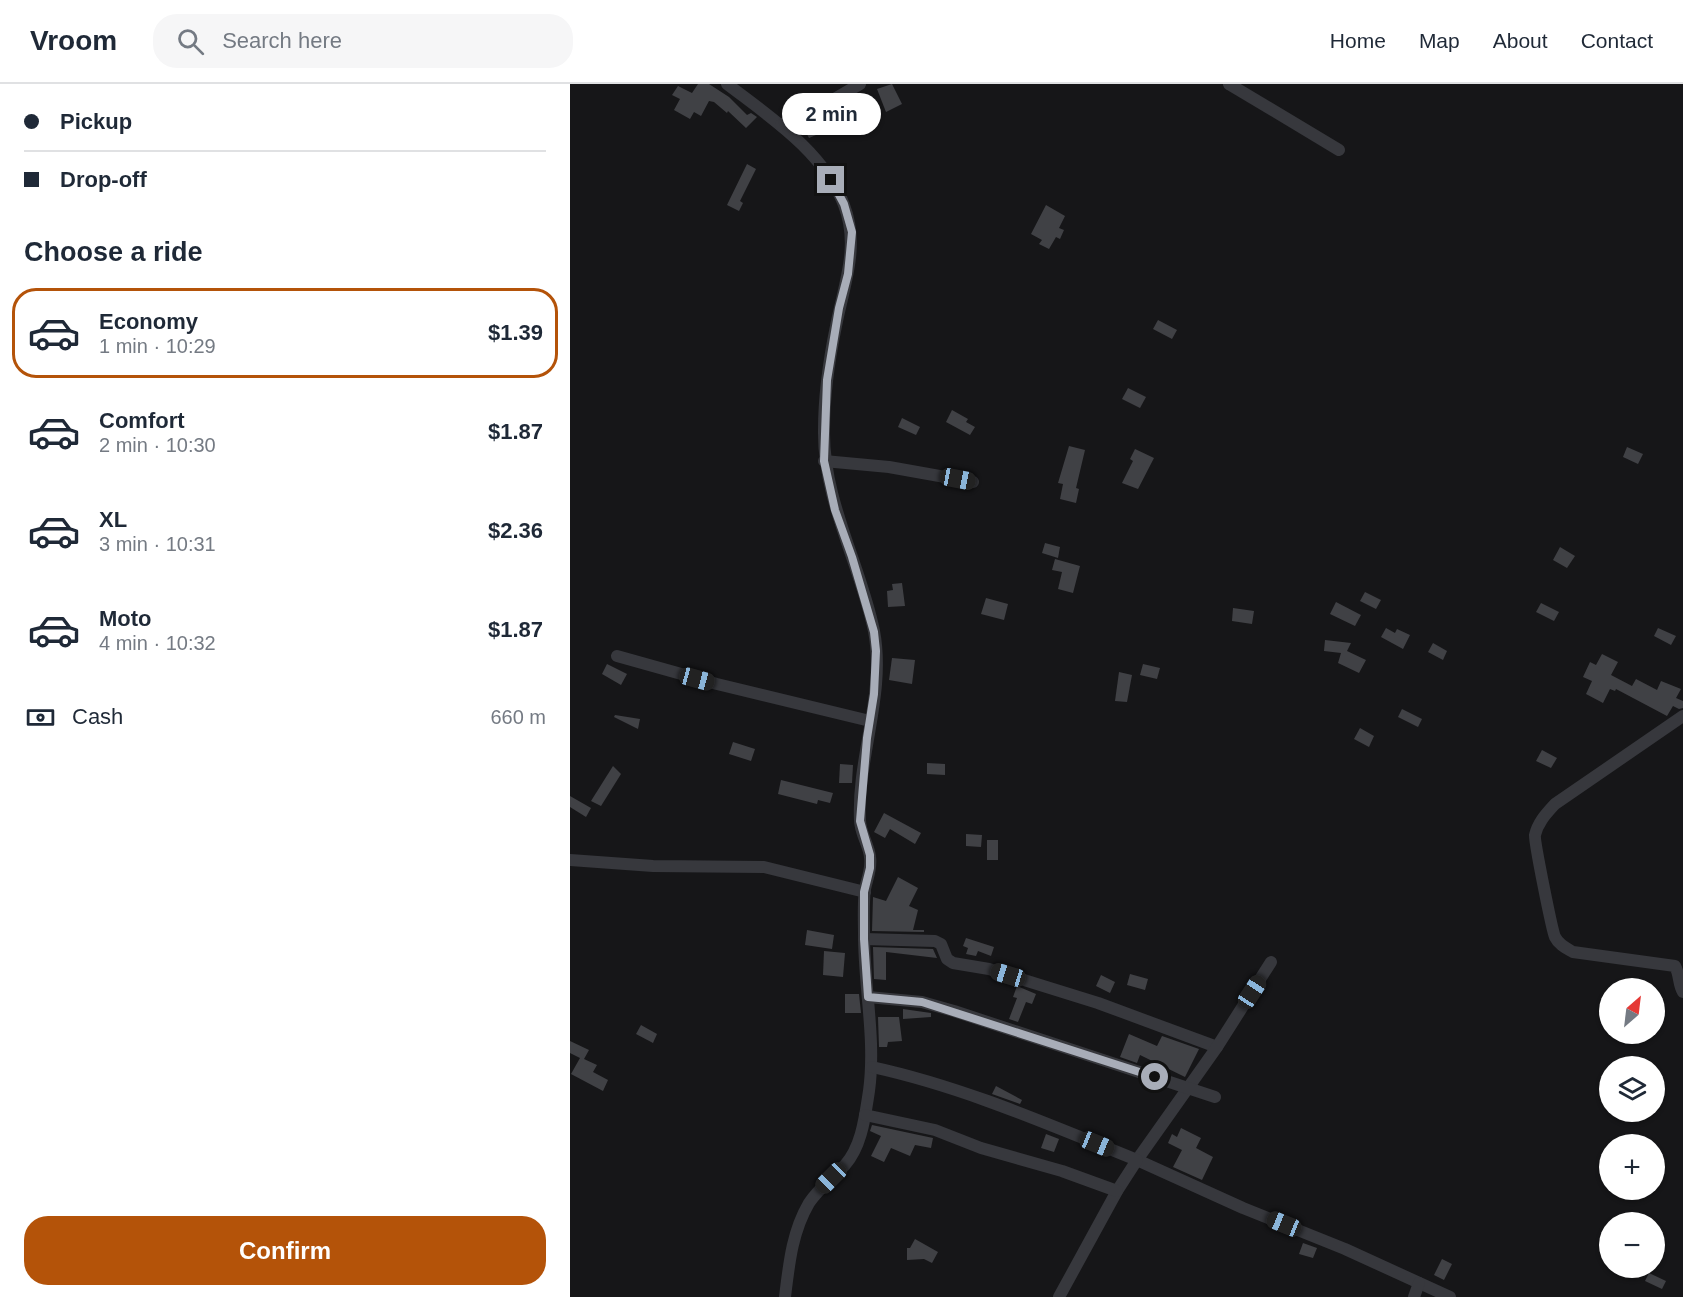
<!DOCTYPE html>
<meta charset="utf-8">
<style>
body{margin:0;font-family:Helvetica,sans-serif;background:#f6f6f7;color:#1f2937;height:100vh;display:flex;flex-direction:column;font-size:22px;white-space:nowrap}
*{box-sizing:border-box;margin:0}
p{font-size:20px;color:#747a83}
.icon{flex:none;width:33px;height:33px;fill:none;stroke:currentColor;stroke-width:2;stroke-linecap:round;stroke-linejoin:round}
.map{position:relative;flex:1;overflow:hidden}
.details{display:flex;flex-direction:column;background:#fff;width:570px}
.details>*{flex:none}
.hud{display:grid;align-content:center;height:132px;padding:0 24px;background:#fff}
.needle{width:39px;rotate:28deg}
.buttons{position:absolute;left:1029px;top:894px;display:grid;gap:12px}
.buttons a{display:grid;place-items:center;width:66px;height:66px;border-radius:50%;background:#fff;box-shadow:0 2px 4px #0004;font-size:30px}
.end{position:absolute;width:27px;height:27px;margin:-14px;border:8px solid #a8adb8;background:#111;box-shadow:0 0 0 3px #111}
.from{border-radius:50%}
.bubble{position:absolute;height:42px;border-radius:21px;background:#fff;box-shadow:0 2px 4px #0004;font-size:20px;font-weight:600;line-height:42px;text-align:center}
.car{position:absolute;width:18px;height:36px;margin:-18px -9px;border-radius:8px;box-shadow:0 0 4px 2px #0007;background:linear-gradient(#222 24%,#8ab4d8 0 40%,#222 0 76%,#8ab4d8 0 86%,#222 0)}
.hud b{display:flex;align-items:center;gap:21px;height:57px;font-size:22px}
.hud b+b{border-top:2px solid #e0e1e3}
.hud i{width:15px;height:15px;background:#1f2937}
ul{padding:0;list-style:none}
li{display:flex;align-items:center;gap:18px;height:90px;margin:0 12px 9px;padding:0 12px;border:3px solid transparent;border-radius:24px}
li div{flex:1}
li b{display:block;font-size:22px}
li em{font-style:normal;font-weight:600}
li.active{border-color:#b45309}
li>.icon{width:54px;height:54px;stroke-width:1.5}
h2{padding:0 24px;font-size:27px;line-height:72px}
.pay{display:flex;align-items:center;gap:15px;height:66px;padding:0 24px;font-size:22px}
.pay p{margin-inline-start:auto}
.primary-button{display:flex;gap:12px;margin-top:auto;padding:12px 24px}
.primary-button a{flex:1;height:69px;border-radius:24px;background:#b45309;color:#fff;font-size:24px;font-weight:600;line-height:69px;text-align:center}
header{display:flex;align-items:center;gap:36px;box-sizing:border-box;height:84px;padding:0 30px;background:#fff;border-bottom:2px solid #e0e1e3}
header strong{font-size:28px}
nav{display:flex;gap:33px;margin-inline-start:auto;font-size:21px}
.search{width:420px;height:54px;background:#f6f6f7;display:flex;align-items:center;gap:15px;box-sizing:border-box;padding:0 21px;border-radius:24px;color:#747a83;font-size:22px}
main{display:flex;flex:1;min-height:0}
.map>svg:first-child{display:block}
</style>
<header>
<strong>Vroom</strong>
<div class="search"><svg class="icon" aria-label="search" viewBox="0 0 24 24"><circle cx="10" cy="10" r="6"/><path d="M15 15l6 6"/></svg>Search here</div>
<nav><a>Home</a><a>Map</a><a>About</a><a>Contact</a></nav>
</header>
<main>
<section class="details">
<div class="hud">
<b><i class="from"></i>Pickup</b>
<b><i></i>Drop-off</b>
</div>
<h2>Choose a ride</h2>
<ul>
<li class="active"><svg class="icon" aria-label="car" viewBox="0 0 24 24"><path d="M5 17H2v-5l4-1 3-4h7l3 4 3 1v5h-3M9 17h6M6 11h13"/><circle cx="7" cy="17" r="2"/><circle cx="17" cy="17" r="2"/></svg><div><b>Economy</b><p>1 min · 10:29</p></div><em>$1.39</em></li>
<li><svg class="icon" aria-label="car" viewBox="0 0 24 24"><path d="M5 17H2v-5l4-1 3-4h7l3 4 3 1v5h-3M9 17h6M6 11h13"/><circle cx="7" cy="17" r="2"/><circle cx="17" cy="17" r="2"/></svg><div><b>Comfort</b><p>2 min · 10:30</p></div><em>$1.87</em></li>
<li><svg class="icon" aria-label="car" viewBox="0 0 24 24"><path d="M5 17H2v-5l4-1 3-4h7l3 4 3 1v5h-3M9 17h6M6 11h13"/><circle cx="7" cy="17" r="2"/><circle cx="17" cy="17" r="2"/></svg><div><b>XL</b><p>3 min · 10:31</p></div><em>$2.36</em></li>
<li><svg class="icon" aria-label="car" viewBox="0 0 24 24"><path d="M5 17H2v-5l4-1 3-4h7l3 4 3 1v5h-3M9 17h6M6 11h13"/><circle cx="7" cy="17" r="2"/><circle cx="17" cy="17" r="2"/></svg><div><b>Moto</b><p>4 min · 10:32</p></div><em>$1.87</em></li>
</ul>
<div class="pay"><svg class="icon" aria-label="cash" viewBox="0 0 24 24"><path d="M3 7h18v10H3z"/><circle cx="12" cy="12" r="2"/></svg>Cash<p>660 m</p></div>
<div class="primary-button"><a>Confirm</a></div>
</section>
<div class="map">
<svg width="1113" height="1213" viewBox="0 0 1113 1213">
<rect width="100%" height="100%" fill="#161618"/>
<g fill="#404145">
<path d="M128,0H139L159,13L177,31L181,29L187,33L176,44L158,27L157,29L144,18L139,17L131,32L124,28L120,35L104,26L110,15L102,11L108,2L122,9Z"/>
<path d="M322,0L332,20L316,28L307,5Z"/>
<path d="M284,23L288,33L239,54L232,41L266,24L268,29Z"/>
<path d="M177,80L186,85L170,117L173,119L169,127L157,121Z"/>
<path d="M476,121L495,132L489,144L494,146L490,155L486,153L479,165L469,160L472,156L461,150Z"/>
<path d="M588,236L607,246L602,255L583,245Z"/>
<path d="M558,304L576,313L570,324L552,315Z"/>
<path d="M382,326L398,335L396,338L405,343L400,351L376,338Z"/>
<path d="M332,334L350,343L346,351L328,343Z"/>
<path d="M499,362L515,366L506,404L509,405L506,419L490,415L493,400L488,399Z"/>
<path d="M1057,363L1073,370L1068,380L1053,373Z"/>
<path d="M565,365L584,374L568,405L552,399L563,377L560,375Z"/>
<path d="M475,459L490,463L488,474L472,469Z"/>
<path d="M990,463L1005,472L997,484L983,476Z"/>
<path d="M485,475L510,482L503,509L488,505L492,488L482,486Z"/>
<path d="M332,499L335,522L318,523L317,507L323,506L322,500Z"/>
<path d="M795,508L811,516L806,525L790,517Z"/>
<path d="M416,514L438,520L434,536L411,530Z"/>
<path d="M766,518L791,531L785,542L760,530Z"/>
<path d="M971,519L989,528L984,537L966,528Z"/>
<path d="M663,524L684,527L682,540L662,537Z"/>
<path d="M816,544L825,549L827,545L840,551L833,565L811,553Z"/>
<path d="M1088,544L1106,552L1101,561L1084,552Z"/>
<path d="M755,556L781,559L777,567L796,576L789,589L768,579L771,569L754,567Z"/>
<path d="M863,559L877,567L873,576L858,568Z"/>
<path d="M1032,570L1048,578L1041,591L1062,602L1066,595L1087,606L1091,597L1111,605L1106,614L1113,617V624L1109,625L1103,622L1097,632L1046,605L1045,607L1040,605L1033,619L1016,610L1022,597L1013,593L1020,578L1026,581Z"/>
<path d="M322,574L345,576L342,600L319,596Z"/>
<path d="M37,580L57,590L51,601L32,590Z"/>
<path d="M573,580L590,584L587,595L570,591Z"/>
<path d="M549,588L562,591L557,618L545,617Z"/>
<path d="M832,625L852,635L848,643L828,633Z"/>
<path d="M45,631L70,635L68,645L44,633Z"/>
<path d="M790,644L804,652L799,663L784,655Z"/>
<path d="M163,658L185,665L181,677L159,670Z"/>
<path d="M972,666L987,674L981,684L966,677Z"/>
<path d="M357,679L375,680V691L357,690Z"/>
<path d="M270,680L283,681L282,699H269Z"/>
<path d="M43,682L51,690L31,722L21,717Z"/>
<path d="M211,696L263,709L260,719L248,716L247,720L208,710Z"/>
<path d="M0,712L21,724L16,733L0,723Z"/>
<path d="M314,729L351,749L345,760L320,745L315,754L304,748Z"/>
<path d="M396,750L412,751L411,763L396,762Z"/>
<rect x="417" y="756" width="11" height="20"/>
<path d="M328,793L348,804L339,822L348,826L343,846H354V848L302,847L303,813L316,817Z"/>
<path d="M237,846L264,851L262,865L235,861Z"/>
<path d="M396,854L424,863L421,872L408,867L406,872L396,870L398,864L393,862Z"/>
<path d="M303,863L363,865L367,874L316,868V896L304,895Z"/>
<path d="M254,867L275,869L273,893L253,891Z"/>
<path d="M560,890L578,895L575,906L557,901Z"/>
<path d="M531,891L545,898L540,909L526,902Z"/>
<path d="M447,902L466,910L462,920L456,918L448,938L439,935L447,914L443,913Z"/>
<path d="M275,910H289L291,929H275Z"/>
<path d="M333,925L361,929V933L333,935Z"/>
<path d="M308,933H329L332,957L318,958L317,963H309Z"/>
<path d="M71,941L87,950L83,959L66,950Z"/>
<path d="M559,950L587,962L592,952L629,965L615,993L570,971L567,979L550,973Z"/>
<path d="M0,957L19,966L14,975L27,981L23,988L38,996L33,1007L1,990L10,974L0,969Z"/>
<path d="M426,1002L452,1016L450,1020L422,1010Z"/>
<path d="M302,1041L363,1054L361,1064L345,1061L340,1072L321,1064L314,1078L301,1072L311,1052L300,1047Z"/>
<path d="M611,1044L631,1054L626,1064L643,1073L632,1096L603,1083L612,1066L598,1059L602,1050L607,1053Z"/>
<path d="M476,1050L489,1055L484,1068L471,1064Z"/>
<path d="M345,1155L368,1168L362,1179L354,1175L337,1176V1164H340Z"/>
<path d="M733,1159L747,1164L743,1174L729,1170Z"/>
<path d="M872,1175L882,1180L874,1196L864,1191Z"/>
<path d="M1079,1189L1096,1197L1092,1205L1075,1197Z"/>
</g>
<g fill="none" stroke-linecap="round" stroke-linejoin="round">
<g stroke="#37383d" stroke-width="12">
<path d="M157,0C200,33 254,68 274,121C290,163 274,200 266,242C259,276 254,311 254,346C253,417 290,479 304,547C316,610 287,673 290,736C290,749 299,761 300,773C302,784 297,795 295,805C293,820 294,836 294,851C294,903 306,955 299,1007C295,1032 292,1062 275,1081C263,1094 249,1104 239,1119C222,1148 219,1180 215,1213"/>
<path d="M659,0L769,66"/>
<path d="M211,41L249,24L290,0"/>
<path d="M254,377L319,383L403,398"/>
<path d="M47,572L147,600L300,637"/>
<path d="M1113,632L985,720C976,730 968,738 965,751C964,757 982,846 985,853C989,861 996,864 1003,868L1105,882C1110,891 1108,900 1113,908"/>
<path d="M0,776L83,782L194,783L295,808"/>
<path d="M294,855L365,857L371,860L377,875L383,879L419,885L528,919L647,963"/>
<path d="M701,878L647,963L567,1076L673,1124L775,1165L880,1213"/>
<path d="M298,913L352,918L384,927L645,1013"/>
<path d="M302,983C394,1003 480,1041 567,1076L547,1107L489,1213"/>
<path d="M295,1031L365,1046L411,1064L492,1087L547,1107"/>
<path d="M844,1213L849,1199"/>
</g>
</g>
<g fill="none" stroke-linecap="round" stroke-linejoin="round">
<path stroke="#a8adb8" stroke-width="8" d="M261,96L274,120L282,148L278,190L269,224L257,296L254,377L265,426L282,473L304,548L306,567L304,610L297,654L290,737L300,771V784L294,808V855L298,913L352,918L585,993"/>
</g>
</svg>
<div class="buttons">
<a><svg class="needle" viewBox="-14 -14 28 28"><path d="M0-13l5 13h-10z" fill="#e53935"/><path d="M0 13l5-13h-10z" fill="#747a83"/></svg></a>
<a><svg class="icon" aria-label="layers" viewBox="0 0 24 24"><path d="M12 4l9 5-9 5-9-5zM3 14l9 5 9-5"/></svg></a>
<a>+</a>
<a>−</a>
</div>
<i class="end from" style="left:585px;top:993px"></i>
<i class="end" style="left:261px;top:96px"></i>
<div class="bubble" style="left:212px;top:9px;width:99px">2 min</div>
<i class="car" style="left:388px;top:395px;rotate:101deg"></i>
<i class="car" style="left:127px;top:595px;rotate:105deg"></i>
<i class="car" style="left:438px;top:891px;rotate:287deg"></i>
<i class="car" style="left:682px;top:908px;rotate:33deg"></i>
<i class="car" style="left:527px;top:1060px;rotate:112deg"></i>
<i class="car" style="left:261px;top:1094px;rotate:225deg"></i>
<i class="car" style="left:714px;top:1140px;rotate:292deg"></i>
</div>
</main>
